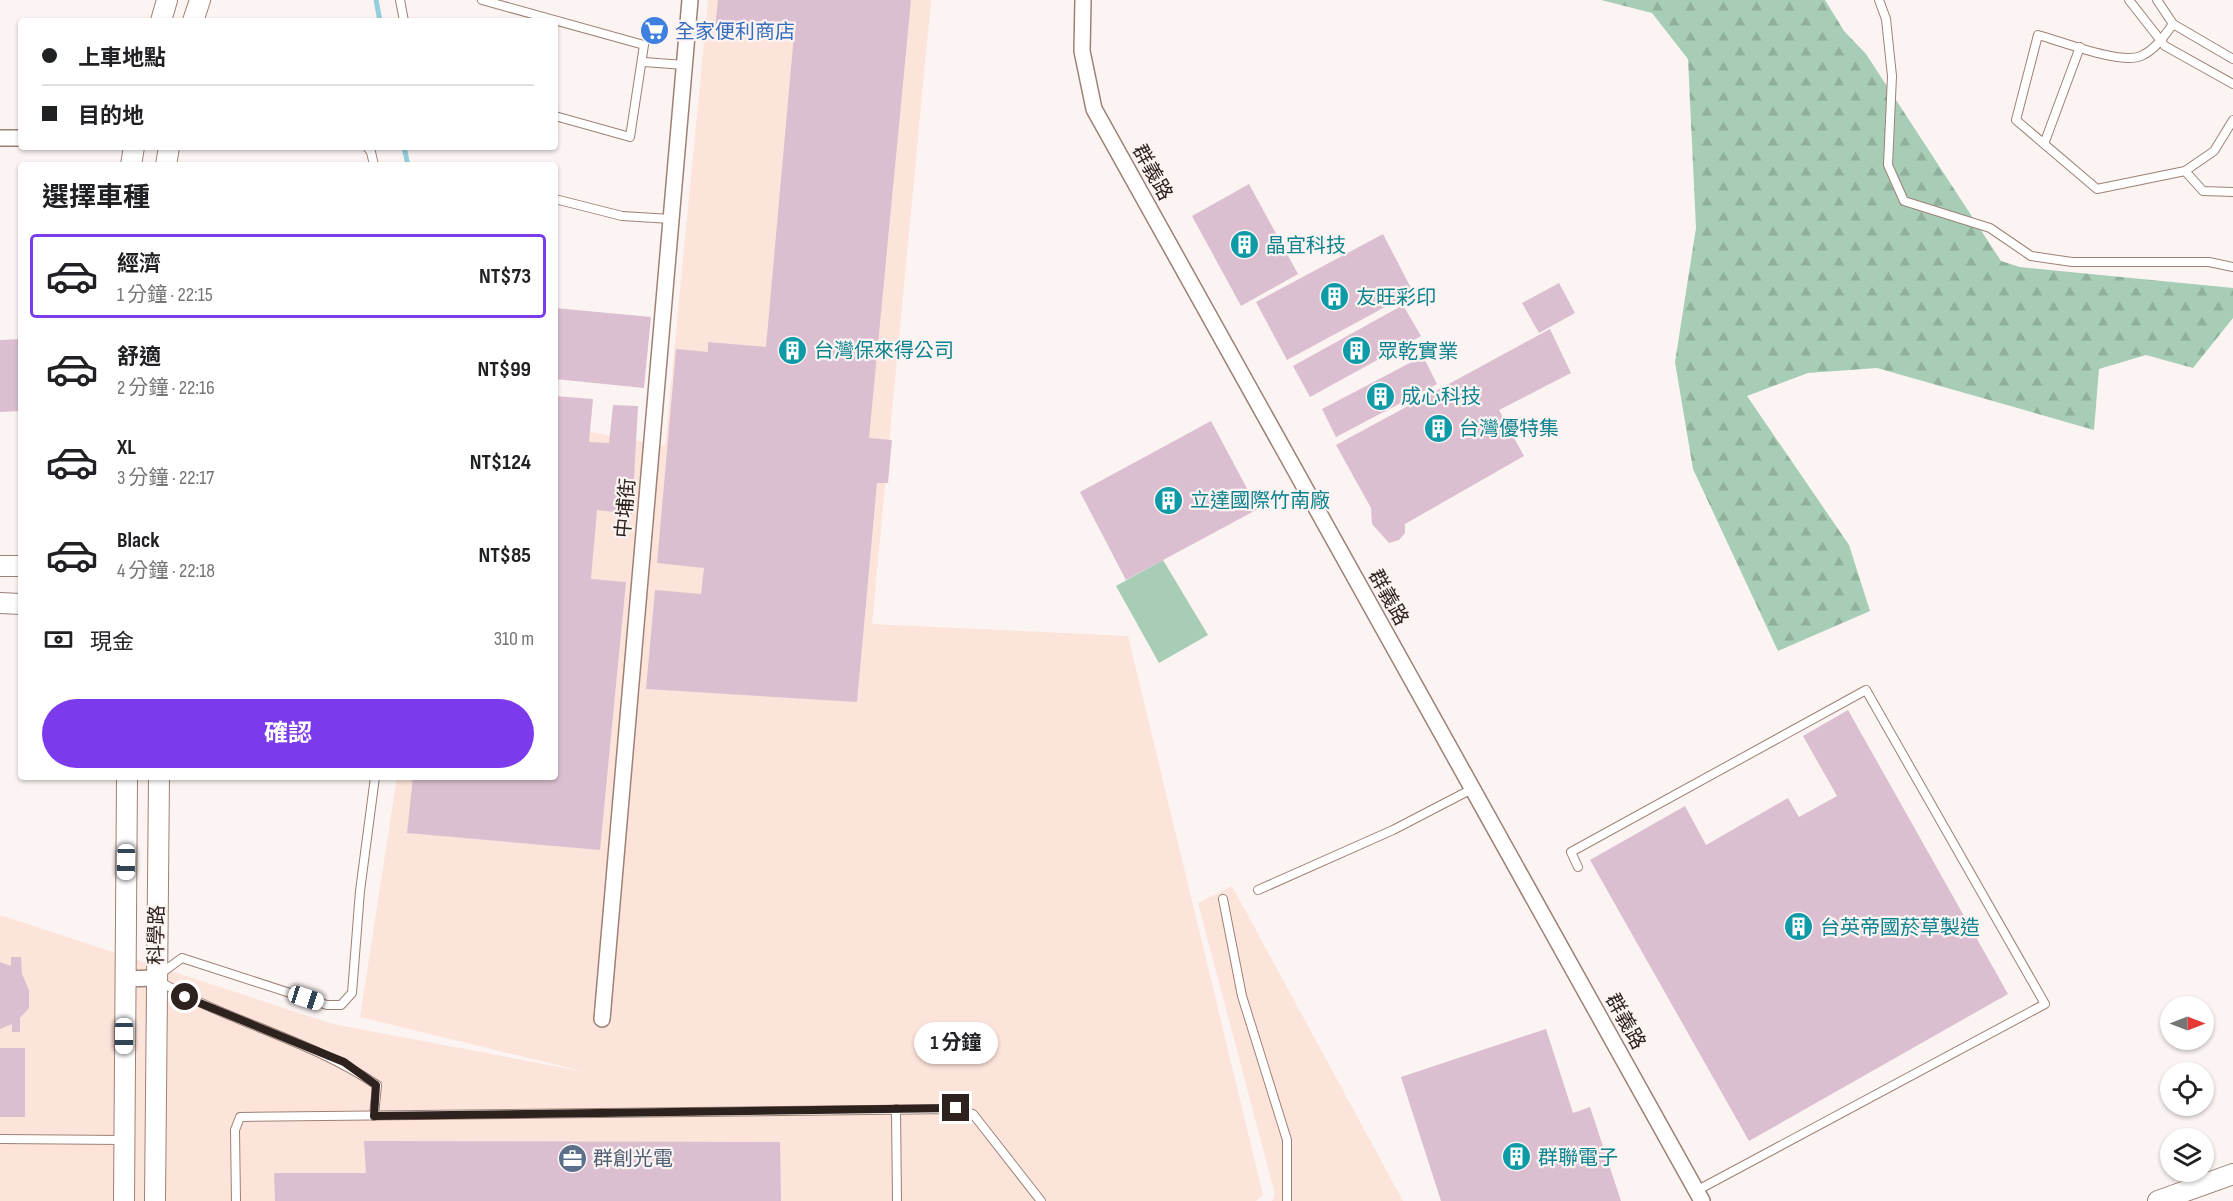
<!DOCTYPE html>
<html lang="zh-TW">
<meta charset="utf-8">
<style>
body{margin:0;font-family:"Sofia Sans Condensed","Noto Sans TC",sans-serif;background:#f2f2f2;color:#202124;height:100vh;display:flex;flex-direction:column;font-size:22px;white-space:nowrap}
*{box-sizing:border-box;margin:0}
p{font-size:20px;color:#757577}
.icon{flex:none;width:33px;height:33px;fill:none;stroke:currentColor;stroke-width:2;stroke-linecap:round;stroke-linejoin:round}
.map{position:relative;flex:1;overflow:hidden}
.drawer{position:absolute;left:18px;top:162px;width:540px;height:618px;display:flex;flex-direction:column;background:#fff;border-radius:6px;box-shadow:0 2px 4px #0004}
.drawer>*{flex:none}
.banner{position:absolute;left:18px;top:18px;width:540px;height:132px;border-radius:6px;box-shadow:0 2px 4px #0004;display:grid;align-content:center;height:132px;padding:0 24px;background:#fff}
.needle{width:39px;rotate:90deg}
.buttons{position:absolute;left:2160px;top:996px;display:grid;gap:12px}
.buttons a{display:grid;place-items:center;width:54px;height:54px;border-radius:50%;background:#fff;box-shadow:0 2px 4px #0004;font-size:30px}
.end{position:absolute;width:27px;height:27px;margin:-14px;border:8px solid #2e221e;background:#fff;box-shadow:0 0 0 3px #fff}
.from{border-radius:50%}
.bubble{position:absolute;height:42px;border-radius:21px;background:#fff;box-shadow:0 2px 4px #0004;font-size:20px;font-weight:700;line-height:42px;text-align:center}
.car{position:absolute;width:18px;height:36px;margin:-18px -9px;border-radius:8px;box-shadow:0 0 4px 2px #0007;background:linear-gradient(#fff 24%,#345 0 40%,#fff 0 76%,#345 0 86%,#fff 0)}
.banner b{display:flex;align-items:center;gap:21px;height:57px;font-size:22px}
.banner b+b{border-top:2px solid #e0e0e0}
.banner i{width:15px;height:15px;background:#202124}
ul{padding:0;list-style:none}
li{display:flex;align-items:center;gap:18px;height:84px;margin:0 12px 9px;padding:0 12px;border:3px solid transparent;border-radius:6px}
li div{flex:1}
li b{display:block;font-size:22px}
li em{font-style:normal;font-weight:700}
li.selected{border-color:#7c3aed}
li>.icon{width:54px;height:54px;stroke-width:1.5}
h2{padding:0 24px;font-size:27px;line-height:72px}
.pay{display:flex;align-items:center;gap:15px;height:66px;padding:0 24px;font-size:22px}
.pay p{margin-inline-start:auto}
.button{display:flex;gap:12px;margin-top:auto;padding:12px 24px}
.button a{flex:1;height:69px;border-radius:36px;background:#7c3aed;color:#fff;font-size:24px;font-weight:700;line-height:69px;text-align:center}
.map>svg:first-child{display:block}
</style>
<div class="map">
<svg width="2233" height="1201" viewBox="0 0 2233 1201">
<defs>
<pattern id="forest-firs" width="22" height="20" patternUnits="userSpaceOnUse" patternTransform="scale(1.5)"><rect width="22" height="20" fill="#a7cdb6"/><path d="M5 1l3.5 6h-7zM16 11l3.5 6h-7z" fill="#90b09c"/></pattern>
</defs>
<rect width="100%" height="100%" fill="#fbf4f2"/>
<g fill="#fde4da">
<path d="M708,0H931L872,624L1128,636L1263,1195L1256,1201H0V915L333,1024L586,1072L360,1017L397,777H555V425L665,446Z"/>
<path d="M1232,886L1403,1201H1272L1275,1194L1198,903Z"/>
</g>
<path fill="url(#forest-firs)" d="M1601,0H1825L1844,31L1866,54L2001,261L2020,267L2233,288V318L2193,368L2146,355L2099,369L2094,430L1877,368L1808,373L1747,396L1849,545L1870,611L1778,651L1693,469L1675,362L1696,228L1688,59L1652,13Z"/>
<path fill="#a7cdb6" d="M1163,560L1208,635L1159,663L1116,586Z"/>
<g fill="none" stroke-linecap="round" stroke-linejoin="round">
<g stroke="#95cedd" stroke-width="5">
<path d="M376,0L380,21"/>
<path d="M404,147L408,165"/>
</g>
</g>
<g fill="#dbbfd1">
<path d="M718,0H911L869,438L892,440L888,483H877L857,702L646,689L655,590L701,594L704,568L657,563L676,349L708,352V342L766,347L794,34L715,28Z"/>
<path d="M1249,184L1298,274L1241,306L1192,216Z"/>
<path d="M1383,234L1413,292L1287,360L1256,302Z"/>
<path d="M1559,283L1575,313L1539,333L1522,303Z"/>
<path d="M1403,305L1421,336L1310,397L1293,366Z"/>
<path d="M555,308L651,317L644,388L555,379Z"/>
<path d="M1550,329L1571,373L1499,410L1524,456L1405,524V533L1399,540L1389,543L1372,524L1371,508L1336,445Z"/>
<path d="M21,339V411L0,412V340Z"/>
<path d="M1423,356L1437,384L1336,437L1322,409Z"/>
<path d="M555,396L593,399L589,442L609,443L613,405L638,406L632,514L597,510L591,579L626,582L600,850L407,833L413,777H555Z"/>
<path d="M1211,421L1258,509L1126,580L1080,492Z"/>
<path d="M1848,710L2008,994L1749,1141L1590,860L1685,806L1706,845L1788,798L1799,817L1837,796L1803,736Z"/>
<path d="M11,957H21L22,974L29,990V1008L20,1018V1032H12V1024L0,1029V962L11,966Z"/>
<path d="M1546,1029L1573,1113L1590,1107L1621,1201H1441L1401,1077Z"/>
<rect x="0" y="1048" width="25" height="69"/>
<path d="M364,1141L780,1142L781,1201H275L274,1173H366Z"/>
</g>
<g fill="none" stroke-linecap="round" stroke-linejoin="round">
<defs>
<g id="service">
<path d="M400,0L404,21"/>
<path d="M482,0L644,45L630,137L555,116"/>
<path d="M1879,0L1886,19L1892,76L1888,165L1904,201L1990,228L2031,256L2072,262H2209L2233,267"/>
<path d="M2129,0L2165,46L2233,84"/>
<path d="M2157,0L2173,24L2233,59"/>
<path d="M2173,24C2165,35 2155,50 2141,56C2120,65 2061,41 2038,35L2016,120L2097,189L2185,171"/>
<path d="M644,62L684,65"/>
<path d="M2233,120L2214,151L2185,171L2203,191L2233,192"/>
<path d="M2044,144L2080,47"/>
<path d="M367,147L371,152L374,165"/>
<path d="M555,199L622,216L671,219"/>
<path d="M1578,867L1571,852L1866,690L2045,1004L1696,1191"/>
<path d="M1258,890L1393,830L1472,789"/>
<path d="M1223,899L1242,996L1287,1140V1201"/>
<path d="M160,974L182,958L327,1005H341L352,993L360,891L375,777"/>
<path d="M159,981C228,1022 309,1039 377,1085L374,1116"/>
<path d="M896,1109L897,1201"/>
<path d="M0,1139L123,1140"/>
<path d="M236,1201L235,1130L240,1117L956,1109L973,1114L1041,1201"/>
</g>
<g id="minor">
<path d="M1083,0L1082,51L1094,109L1702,1201"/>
<path d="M0,138H21"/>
<path d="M124,979L155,978"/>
<path d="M602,1019L690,0"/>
</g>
<g id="tertiary">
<path d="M161,21L167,0"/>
<path d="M193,21L200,0"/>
<path d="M131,165L134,147"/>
<path d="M166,165L169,147"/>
<path d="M0,566H21"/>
<path d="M0,603L21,604"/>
<path d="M124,1201L127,777"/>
<path d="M155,1201L159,777"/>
<path d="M2158,1201L2233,1174"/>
</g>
</defs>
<use href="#service" stroke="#9e8175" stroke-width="10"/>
<use href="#minor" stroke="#9e8175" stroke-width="18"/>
<use href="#tertiary" stroke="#9e8175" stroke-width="22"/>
<use href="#service" stroke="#fff" stroke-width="8"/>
<use href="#minor" stroke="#fff" stroke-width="15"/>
<use href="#tertiary" stroke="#fff" stroke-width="20"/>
</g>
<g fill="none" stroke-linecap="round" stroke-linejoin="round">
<path stroke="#2e221e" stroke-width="8" d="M185,997L344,1062L376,1085L374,1116L956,1108"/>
</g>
<defs>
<symbol id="supermarket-disc" viewBox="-11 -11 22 22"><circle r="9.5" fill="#3f7fe0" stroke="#fbf4f2"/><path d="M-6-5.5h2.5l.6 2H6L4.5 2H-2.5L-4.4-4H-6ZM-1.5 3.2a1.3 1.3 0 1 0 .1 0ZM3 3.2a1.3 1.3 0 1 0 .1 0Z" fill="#fff"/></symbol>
<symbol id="building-disc" viewBox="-11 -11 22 22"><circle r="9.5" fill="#0f9aa8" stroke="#fbf4f2"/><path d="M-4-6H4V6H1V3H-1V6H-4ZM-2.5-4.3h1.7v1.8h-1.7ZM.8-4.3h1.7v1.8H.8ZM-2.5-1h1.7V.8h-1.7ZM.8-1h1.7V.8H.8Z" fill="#fff"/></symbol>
<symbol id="office-disc" viewBox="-11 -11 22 22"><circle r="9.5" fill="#5c6f8a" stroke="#fbf4f2"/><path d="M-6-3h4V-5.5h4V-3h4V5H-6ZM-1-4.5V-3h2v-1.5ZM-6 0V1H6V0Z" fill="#fff"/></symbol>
</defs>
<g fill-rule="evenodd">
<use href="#supermarket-disc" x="638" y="14" width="33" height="33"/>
<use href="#building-disc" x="1228" y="228" width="33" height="33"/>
<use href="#building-disc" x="1318" y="280" width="33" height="33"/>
<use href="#building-disc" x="776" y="334" width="33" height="33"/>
<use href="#building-disc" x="1340" y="334" width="33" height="33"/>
<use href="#building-disc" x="1364" y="380" width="33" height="33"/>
<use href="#building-disc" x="1422" y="412" width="33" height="33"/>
<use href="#building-disc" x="1152" y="484" width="33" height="33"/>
<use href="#building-disc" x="1782" y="910" width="33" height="33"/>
<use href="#building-disc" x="1500" y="1140" width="33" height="33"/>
<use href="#office-disc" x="556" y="1142" width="33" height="33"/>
</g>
<g text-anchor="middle" stroke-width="4.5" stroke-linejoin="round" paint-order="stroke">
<g font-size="20" fill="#366cbe" stroke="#fbf4f2" text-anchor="start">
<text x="675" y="38">全家便利商店</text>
</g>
<g font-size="20" fill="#2e221e" stroke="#fbf4f2">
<text transform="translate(1153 172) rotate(61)" y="7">群義路</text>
<text transform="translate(625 508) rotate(-85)" y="7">中埔街</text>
<text transform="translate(1389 597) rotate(61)" y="7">群義路</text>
<text transform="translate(156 935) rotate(-89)" y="7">科學路</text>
<text transform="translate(1626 1021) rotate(61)" y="7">群義路</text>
</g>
<g font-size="20" fill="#0d838f" stroke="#fbf4f2" text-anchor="start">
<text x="1266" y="252">晶宜科技</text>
<text x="1356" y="304">友旺彩印</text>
<text x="814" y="357">台灣保來得公司</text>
<text x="1378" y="358">眾乾實業</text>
<text x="1401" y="403">成心科技</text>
<text x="1459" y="435">台灣優特集</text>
<text x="1190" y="507">立達國際竹南廠</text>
<text x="1820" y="934">台英帝國菸草製造</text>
<text x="1538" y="1164">群聯電子</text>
</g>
<g font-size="20" fill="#4e5e75" stroke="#fbf4f2" text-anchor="start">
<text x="593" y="1165">群創光電</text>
</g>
</g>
</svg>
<div class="buttons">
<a><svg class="needle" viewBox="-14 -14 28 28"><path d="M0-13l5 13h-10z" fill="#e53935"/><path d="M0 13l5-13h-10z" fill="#757577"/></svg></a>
<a><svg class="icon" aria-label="locate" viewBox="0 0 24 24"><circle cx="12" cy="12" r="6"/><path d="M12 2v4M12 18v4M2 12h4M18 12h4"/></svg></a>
<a><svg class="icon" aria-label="layers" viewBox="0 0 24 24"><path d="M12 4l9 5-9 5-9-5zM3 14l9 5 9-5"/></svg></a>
</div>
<i class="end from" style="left:185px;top:997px"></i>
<i class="end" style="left:956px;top:1108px"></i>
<div class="bubble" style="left:914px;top:1022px;width:84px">1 分鐘</div>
<i class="car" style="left:126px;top:862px;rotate:181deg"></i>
<i class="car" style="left:306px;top:998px;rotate:108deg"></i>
<i class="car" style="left:124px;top:1036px;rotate:180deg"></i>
<div class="banner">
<b><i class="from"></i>上車地點</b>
<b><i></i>目的地</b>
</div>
<section class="drawer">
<h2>選擇車種</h2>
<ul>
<li class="selected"><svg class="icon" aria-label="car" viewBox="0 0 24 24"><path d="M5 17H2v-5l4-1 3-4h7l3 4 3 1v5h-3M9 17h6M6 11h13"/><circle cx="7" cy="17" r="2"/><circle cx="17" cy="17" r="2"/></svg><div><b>經濟</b><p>1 分鐘 · 22:15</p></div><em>NT$73</em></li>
<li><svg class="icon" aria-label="car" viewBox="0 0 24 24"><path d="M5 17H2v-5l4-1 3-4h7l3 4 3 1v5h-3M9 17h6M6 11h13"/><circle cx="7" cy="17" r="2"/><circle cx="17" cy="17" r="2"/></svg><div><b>舒適</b><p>2 分鐘 · 22:16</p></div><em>NT$99</em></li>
<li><svg class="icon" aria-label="car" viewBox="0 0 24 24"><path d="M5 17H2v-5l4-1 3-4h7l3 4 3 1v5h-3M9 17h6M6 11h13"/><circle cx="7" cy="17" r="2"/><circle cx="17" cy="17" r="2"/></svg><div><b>XL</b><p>3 分鐘 · 22:17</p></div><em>NT$124</em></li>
<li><svg class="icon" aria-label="car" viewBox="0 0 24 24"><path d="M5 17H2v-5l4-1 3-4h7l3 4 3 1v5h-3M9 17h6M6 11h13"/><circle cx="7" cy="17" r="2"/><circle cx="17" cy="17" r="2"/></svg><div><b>Black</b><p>4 分鐘 · 22:18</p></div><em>NT$85</em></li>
</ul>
<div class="pay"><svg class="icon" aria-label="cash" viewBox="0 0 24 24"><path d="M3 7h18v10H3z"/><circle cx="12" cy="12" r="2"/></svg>現金<p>310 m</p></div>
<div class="button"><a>確認</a></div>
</section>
</div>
